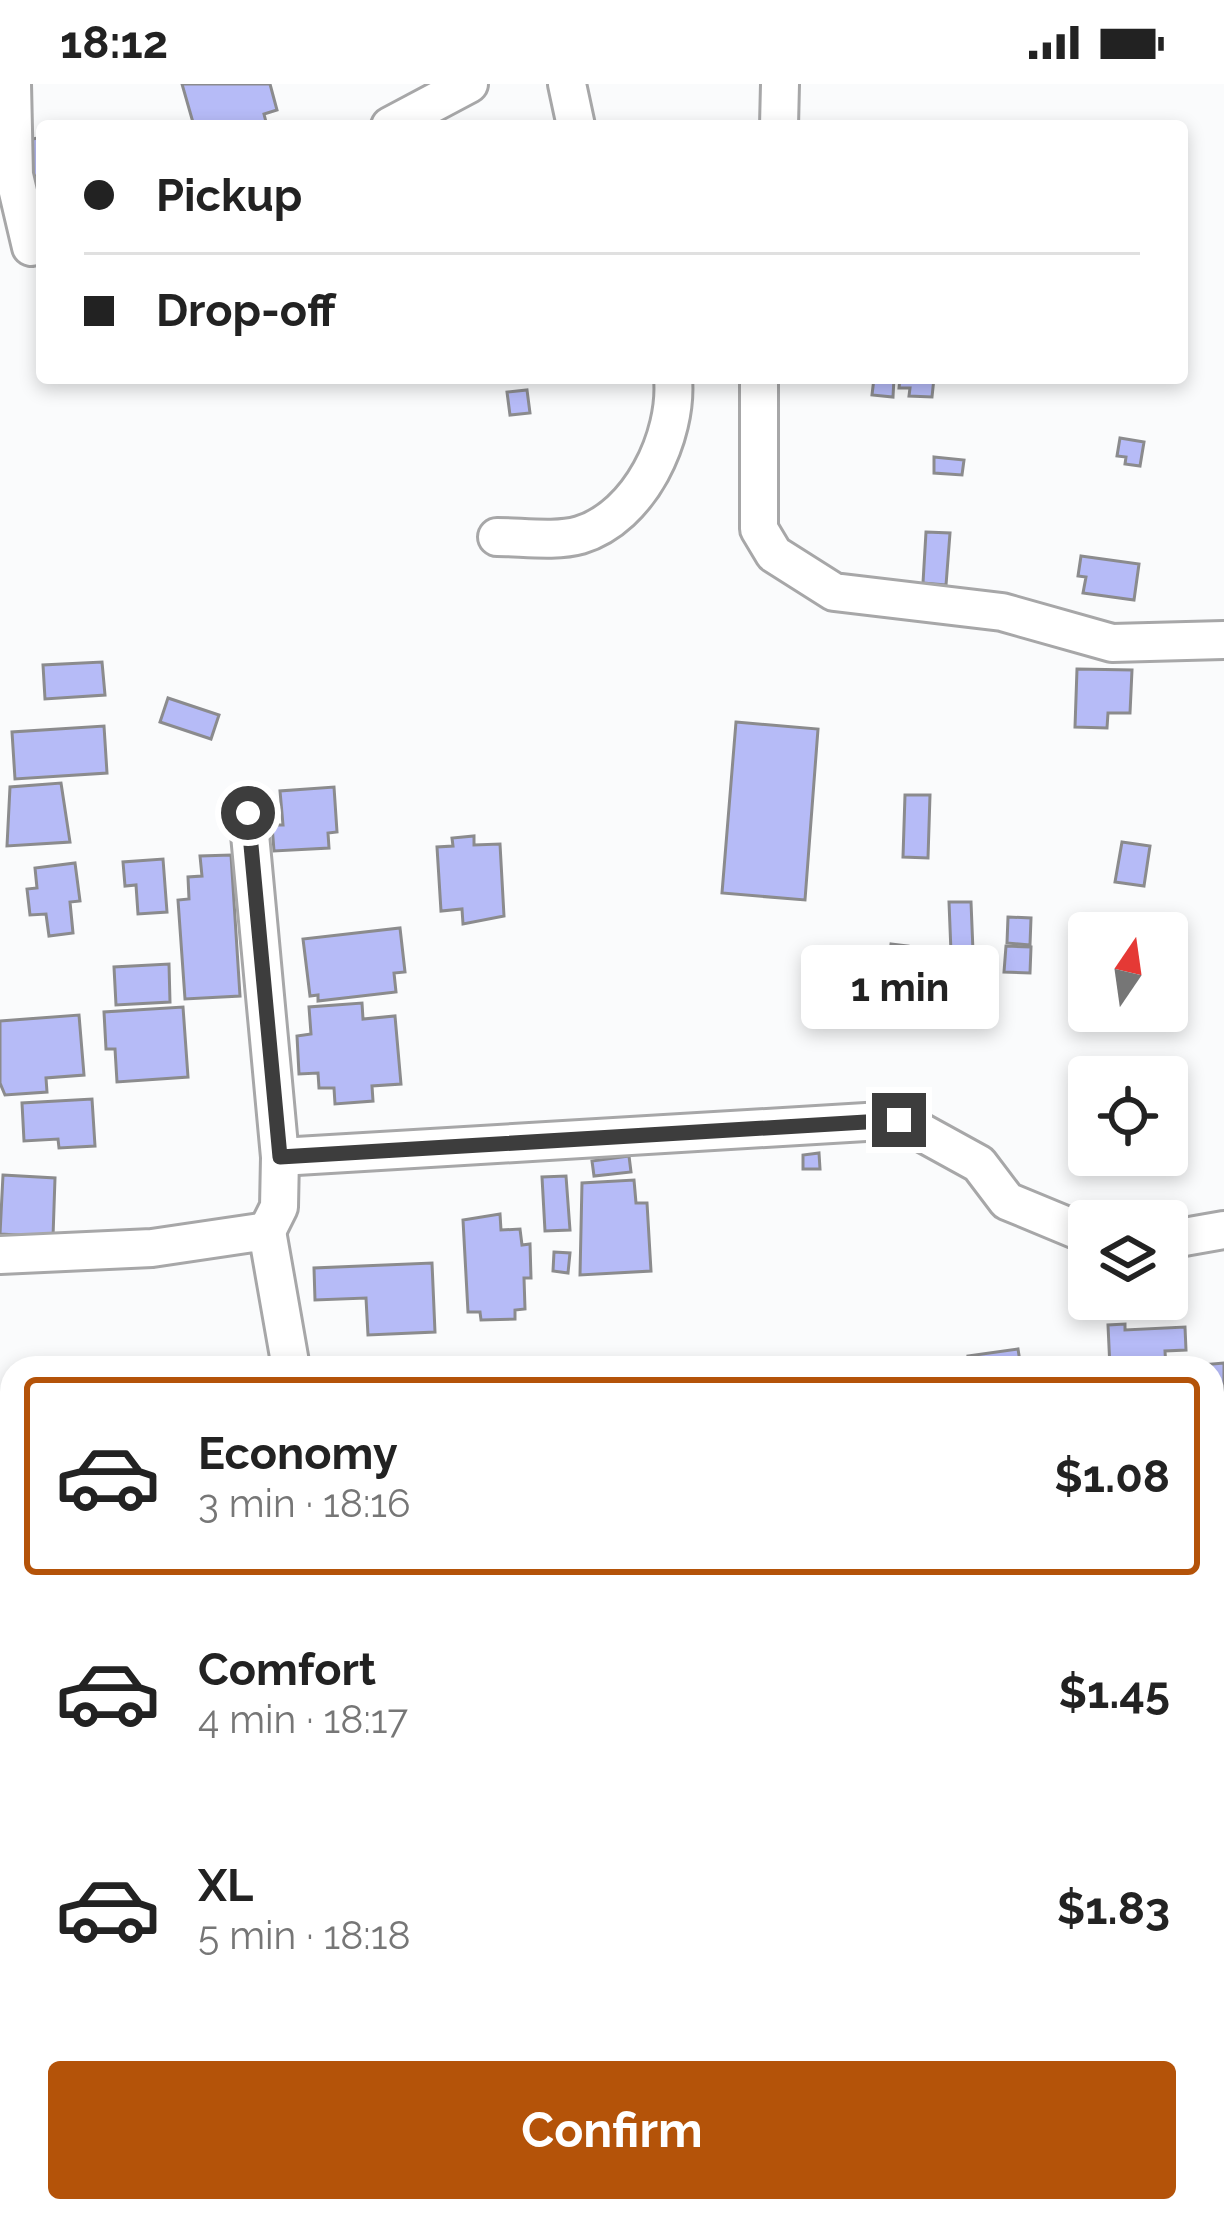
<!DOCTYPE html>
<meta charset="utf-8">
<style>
body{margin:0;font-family:Raleway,sans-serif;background:#f2f2f2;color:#222;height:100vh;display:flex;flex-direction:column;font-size:45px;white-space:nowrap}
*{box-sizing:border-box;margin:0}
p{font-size:39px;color:#767676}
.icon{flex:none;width:66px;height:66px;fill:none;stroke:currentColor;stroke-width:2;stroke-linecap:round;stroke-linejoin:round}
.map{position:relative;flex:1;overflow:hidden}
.sheet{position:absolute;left:0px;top:1272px;width:1224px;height:867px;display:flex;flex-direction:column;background:#fff;border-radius:36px 36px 0 0;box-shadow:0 6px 18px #0003}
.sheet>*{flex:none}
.guide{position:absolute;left:36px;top:36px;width:1152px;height:264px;border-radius:12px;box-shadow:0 6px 18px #0003;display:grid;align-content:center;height:264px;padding:0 48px;background:#fff}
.needle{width:78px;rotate:13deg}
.fabs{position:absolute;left:1068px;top:828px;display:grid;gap:24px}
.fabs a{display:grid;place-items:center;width:120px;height:120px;border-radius:12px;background:#fff;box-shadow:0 6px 18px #0003;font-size:60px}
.end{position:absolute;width:54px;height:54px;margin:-27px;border:15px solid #3d3d3d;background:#fff;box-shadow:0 0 0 6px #fff}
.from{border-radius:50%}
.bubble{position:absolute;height:84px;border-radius:12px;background:#fff;box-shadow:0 6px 18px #0003;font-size:39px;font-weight:700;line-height:84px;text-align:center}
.guide b{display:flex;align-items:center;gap:42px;height:114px;font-size:45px}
.guide b+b{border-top:3px solid #e0e0e0}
.guide i{width:30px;height:30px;background:#222}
ul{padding:21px 0 0;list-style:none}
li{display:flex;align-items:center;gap:36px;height:198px;margin:0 24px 18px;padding:0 24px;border:6px solid transparent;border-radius:12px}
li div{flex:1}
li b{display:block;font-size:45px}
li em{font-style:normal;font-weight:700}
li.active{border-color:#b45309}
li>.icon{width:108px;height:108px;stroke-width:1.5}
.action{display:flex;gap:24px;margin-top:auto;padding:24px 48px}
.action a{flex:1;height:138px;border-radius:12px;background:#b45309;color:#fff;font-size:48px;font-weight:700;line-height:138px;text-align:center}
.status{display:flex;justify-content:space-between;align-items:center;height:84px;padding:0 60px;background:#fff;direction:ltr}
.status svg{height:33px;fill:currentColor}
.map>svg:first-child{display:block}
</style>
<div class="status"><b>18:12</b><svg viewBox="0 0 49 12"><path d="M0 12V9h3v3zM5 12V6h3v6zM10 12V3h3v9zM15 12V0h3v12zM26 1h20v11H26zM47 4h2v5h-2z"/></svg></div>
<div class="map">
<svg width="1224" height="2138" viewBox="0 0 1224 2138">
<rect width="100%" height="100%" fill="#fafbfc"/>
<g fill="#b6bbf7" stroke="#8b8b8d" stroke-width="3">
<path d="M182,0H270L277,26L264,30L267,42H194Z"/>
<path d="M42,53V91L31,93L23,57Z"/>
<path d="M874,294H894L893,313L872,311Z"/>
<path d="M900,294H934L932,313L909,312L910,304H899Z"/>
<path d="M527,306L530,329L510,331L507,308Z"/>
<path d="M1120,354L1144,358L1140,382L1125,380L1126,373L1117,372Z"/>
<path d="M934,373L964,376L962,391L934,389Z"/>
<path d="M926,448L950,449L946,501L923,499Z"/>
<path d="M1081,472L1139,480L1134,516L1083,509L1086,493L1078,492Z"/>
<path d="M102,578L105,611L45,615L43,581Z"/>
<path d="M1077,585L1132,586L1130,629H1108L1107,644L1075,643Z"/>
<path d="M168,614L219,631L211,655L160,638Z"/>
<path d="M736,638L818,645L805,816L722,809Z"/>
<path d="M104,642L107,689L15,695L12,648Z"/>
<path d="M61,699L70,758L7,762L10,703Z"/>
<path d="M334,703L337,748L328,749L329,764L274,767L272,741H283L280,707Z"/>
<path d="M905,711H930L928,774L903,773Z"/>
<path d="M474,752V761L500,760L504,832L463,840L462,825L441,827L437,763L453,762L452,754Z"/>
<path d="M1122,758L1150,762L1144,802L1115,798Z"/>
<path d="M231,771L240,912L185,915L178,816L189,815L188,793L202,792L200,772Z"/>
<path d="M163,775L167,828L138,830L136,801L125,802L123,778Z"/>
<path d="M75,779L80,817L70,818L73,849L49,852L46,830L30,831L27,805L37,804L35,784Z"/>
<path d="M949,818H971L973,867L951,868Z"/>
<path d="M1008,833L1031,834L1030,861L1007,859Z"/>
<path d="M400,844L405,888L394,889L396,908L318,917V911L310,912L303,855Z"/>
<path d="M891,860L908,862L904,890L887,887Z"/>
<path d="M1006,862L1031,863L1030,889L1004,888Z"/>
<path d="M169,880L170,918L116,921L114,883Z"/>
<path d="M362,919L363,935L395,932L401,1000L372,1002L373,1017L335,1020L334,1004H319L318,989L299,990L297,952L311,950L309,923Z"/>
<path d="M183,923L188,993L117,998L115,965H106L104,928Z"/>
<path d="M79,931L84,991L46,994L47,1008L5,1011L0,999V937Z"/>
<path d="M92,1015L95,1062L59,1064L58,1055L24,1057L22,1019Z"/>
<path d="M819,1069L820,1085H803V1071Z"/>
<path d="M629,1072L631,1088L594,1092L592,1077Z"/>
<path d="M3,1091L55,1094L53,1153L0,1150Z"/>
<path d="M566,1092L570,1146L545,1147L542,1093Z"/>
<path d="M634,1096L636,1119H647L651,1187L580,1191L582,1099Z"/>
<path d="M500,1130L501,1146L520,1145L522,1161L530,1160L531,1194H524L525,1225L515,1226V1235L481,1236L480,1228H468L463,1136Z"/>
<path d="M554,1168L570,1169L568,1189L553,1187Z"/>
<path d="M432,1179L435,1248L368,1251L366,1214L315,1216L314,1184Z"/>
<path d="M1125,1240V1246L1185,1243L1186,1266L1165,1267L1166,1284H1110L1108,1241Z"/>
<path d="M1018,1265L1021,1284H970L968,1272Z"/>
<path d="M86,1277V1284H26V1280Z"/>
<path d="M1224,1279V1311L1212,1312V1284H1167Z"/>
<path d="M1224,1395V1434H1212V1396Z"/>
<path d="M1224,1476V1502L1212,1503V1478Z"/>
<path d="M1224,1507V1536L1212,1537V1508Z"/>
<path d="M1224,1596V1643L1212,1645V1598Z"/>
<path d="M12,1663V1689L0,1691V1665Z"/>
<rect x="1212" y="1670" width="12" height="39"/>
<path d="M12,1696V1725L3,1726L0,1698Z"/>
<rect x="1212" y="1727" width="12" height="48"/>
<rect x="1212" y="1809" width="12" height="26"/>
<path d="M3,1840L12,1841V1876L0,1874Z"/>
<path d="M0,1895L12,1896V1997L0,1996Z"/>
<path d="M0,2068L12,2069V2116L0,2114Z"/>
<path d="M231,2127H287L286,2135Z"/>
<path d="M606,2127H630L632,2138H607Z"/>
<path d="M678,2127H703L705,2138H654L653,2132Z"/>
<path d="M874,2127H905V2134L874,2136Z"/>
</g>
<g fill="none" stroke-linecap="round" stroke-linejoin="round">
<defs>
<g id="minor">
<path d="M12,0L14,91L31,163"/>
<path d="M567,0L576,42"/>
<path d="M390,42L469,0"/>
<path d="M779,42L780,0"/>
<path d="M759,294V445L774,470L834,508L1002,528L1112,559L1224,556"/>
<path d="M497,453C522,453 556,458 580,451C640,433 678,352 673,294"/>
<path d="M248,729L280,1073L279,1123L267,1147"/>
<path d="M280,1073L899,1036L979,1080L1007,1117L1089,1151"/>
<path d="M1167,1156L1224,1146"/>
<path d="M0,1171L152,1164L267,1147L291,1284"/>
<path d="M1212,1882L1224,1881"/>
<path d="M0,2040L12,2038"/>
<path d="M203,2138L205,2127"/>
</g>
</defs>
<use href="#minor" stroke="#a7a7a8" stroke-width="42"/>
<use href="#minor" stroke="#fff" stroke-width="36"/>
</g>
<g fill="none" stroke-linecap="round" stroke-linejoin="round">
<path stroke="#3d3d3d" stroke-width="15" d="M248,729L280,1073L899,1036"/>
</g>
</svg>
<div class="fabs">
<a><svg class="needle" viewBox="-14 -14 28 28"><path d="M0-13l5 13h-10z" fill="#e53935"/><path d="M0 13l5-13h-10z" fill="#767676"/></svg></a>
<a><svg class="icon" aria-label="locate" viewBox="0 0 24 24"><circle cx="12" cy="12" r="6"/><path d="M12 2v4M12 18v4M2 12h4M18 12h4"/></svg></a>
<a><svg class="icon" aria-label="layers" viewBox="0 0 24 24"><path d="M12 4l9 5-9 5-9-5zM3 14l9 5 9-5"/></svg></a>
</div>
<i class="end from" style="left:248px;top:729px"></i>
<i class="end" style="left:899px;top:1036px"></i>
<div class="bubble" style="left:801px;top:861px;width:198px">1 min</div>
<div class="guide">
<b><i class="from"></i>Pickup</b>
<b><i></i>Drop-off</b>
</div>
<section class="sheet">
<ul>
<li class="active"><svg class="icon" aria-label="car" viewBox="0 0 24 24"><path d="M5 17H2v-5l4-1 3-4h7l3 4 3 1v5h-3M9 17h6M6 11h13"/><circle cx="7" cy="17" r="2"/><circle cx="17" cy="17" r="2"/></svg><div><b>Economy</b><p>3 min · 18:16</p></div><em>$1.08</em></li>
<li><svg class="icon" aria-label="car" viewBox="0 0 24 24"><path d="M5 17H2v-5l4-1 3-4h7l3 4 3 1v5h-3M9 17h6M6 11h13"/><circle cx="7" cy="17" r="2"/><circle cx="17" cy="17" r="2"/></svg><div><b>Comfort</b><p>4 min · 18:17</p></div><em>$1.45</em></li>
<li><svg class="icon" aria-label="car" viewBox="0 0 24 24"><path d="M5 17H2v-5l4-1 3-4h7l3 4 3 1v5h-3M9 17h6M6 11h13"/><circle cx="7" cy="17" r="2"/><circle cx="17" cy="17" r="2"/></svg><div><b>XL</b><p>5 min · 18:18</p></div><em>$1.83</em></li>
</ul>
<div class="action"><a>Confirm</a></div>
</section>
</div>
